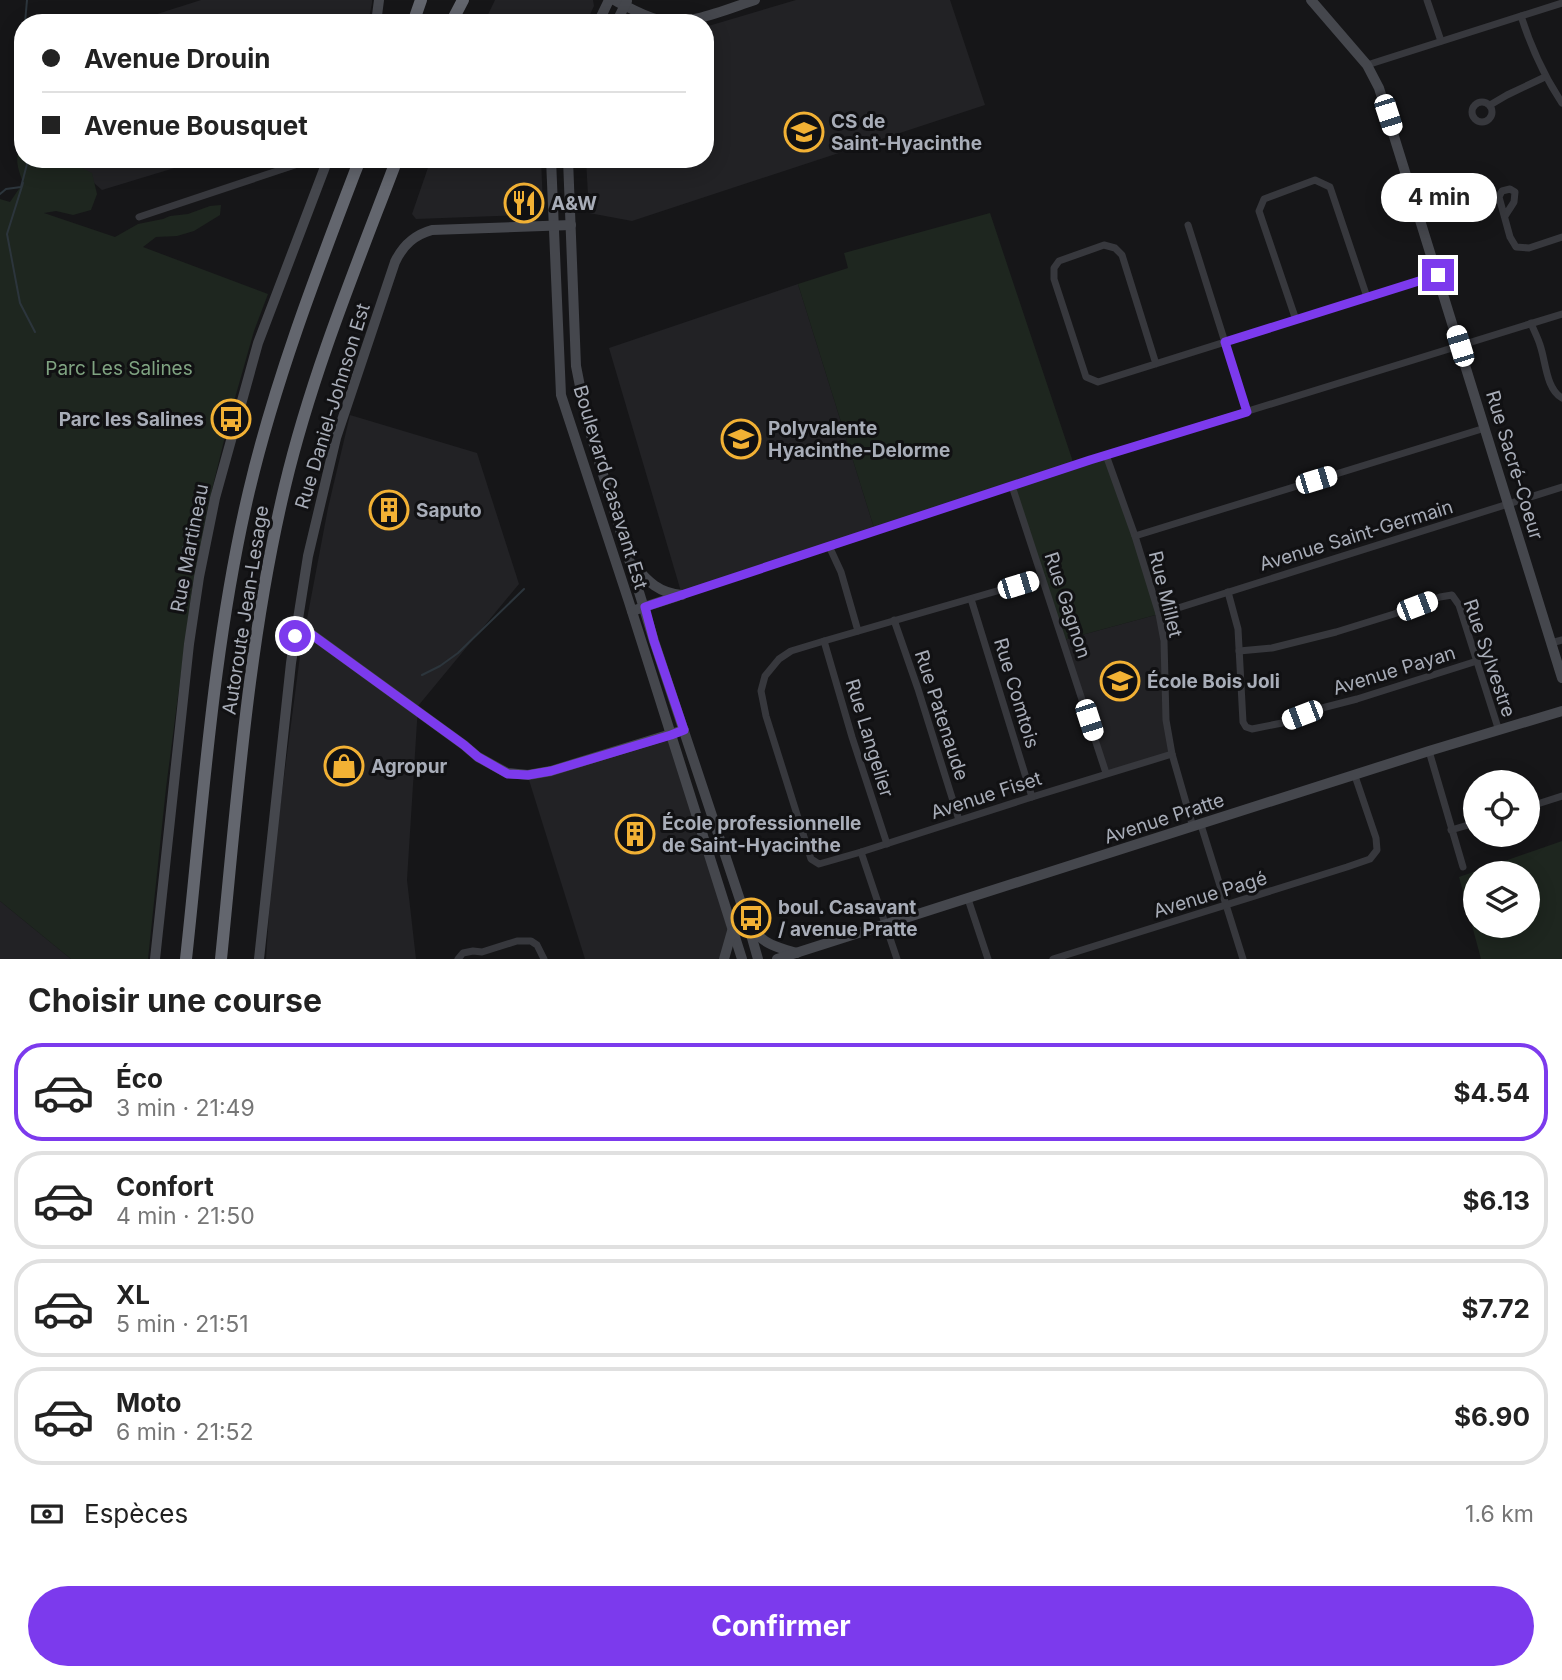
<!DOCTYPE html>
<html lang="fr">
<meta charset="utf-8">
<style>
body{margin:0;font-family:Inter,sans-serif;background:#f6f6f6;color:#222;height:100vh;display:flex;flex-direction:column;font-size:26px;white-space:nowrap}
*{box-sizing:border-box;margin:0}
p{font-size:23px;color:#767676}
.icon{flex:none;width:38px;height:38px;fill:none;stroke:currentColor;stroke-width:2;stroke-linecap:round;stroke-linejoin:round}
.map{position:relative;height:959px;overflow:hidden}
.panel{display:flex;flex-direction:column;background:#fff;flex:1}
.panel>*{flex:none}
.hud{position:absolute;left:14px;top:14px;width:700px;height:154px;border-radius:28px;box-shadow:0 4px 18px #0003;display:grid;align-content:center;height:154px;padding:0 28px;background:#fff}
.fabs{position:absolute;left:1463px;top:770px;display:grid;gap:14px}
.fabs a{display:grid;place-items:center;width:77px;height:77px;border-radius:50%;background:#fff;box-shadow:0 4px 18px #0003;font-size:35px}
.end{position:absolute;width:32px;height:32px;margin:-16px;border:9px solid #7c3aed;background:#fff;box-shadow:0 0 0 4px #fff}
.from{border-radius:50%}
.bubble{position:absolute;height:49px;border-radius:24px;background:#fff;box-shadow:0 4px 18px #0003;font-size:23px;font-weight:700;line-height:49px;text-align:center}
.car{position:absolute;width:21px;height:42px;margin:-21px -10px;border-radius:9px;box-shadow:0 0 5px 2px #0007;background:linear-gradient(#fff 24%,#345 0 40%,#fff 0 76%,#345 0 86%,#fff 0)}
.hud b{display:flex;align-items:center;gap:24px;height:66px;font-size:26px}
.hud b+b{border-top:2px solid #e0e0e0}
.hud i{width:18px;height:18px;background:#222}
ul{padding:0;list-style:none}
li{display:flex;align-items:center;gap:21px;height:98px;margin:0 14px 10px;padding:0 14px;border:4px solid #e0e0e0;border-radius:28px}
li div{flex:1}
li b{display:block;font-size:26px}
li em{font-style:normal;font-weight:700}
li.on{border-color:#7c3aed}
li>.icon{width:63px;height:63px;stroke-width:1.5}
h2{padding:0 28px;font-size:32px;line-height:84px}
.pay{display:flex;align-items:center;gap:18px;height:77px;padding:0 28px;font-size:26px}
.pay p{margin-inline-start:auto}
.button{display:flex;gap:14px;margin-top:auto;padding:14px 28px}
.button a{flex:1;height:80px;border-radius:42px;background:#7c3aed;color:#fff;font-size:28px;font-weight:700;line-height:80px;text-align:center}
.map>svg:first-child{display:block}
</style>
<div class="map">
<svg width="1562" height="959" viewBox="0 0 1562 959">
<rect width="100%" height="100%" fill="#161618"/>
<g fill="#222225">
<path d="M201,0H372V3L368,23H129Z"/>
<path d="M495,0H593L594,6L586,23H484Z"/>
<path d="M796,0H950L985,105L632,221L589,213L586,159H705V27Z"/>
<path d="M67,159H204L102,190Z"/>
<path d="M431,159H541L543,206L539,213L527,215L416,219L412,214Z"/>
<path d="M798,284L875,531L682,595L609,348Z"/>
<path d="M350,415L477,453L519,584L418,706L407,880L416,959H266L272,868L300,656L328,508Z"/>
<path d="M1159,614L1166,720L1172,754L1106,773L1063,640Z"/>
<path d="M669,739L727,926L728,938L719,959H585L529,780Z"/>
<path d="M0,901L6,906L71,959H0Z"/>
</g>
<g fill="#1e261f" fill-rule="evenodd">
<path d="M22,139L23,159H53L63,166L82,168L92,173L97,194L91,210L73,215L56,211L44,213L115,237L138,224L163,219L170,216L188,214L210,206L221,205L220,215L194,231L177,236L156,237L143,247L268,294L254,331L231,412L208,506L192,589L166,788L148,959H71L0,901V199L10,202L23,183C16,162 15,161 22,139Z"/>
<path d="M990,213L1074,465L1106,455L1159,614L1063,640L1012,486L875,531L798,284L848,268L844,253Z"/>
<path d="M1562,841V959H1481L1459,877ZM1475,873H1528V926H1475Z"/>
</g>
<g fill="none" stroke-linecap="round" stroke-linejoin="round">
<g stroke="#2c353c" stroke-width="2">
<path d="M25,23L27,0"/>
<path d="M23,84L21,108L16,131L23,148"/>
<path d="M23,183L7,234L20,303L35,332"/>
<path d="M0,194L6,189L21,187L27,164V159"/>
<path d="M180,556L184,551L183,547"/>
<path d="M422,675L440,666L458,653L524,589"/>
</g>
<g stroke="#37383d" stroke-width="7">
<path d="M1427,0L1441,41"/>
<path d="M1521,16C1531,47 1544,76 1562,103"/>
<path d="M1367,65L1562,3"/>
<circle cx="1482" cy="112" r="10"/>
<path d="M1490,105L1507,95L1545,77"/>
<path d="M1505,216L1514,202L1515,192L1510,189L1502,191L1499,197L1510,237L1516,247L1529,248L1562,237"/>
<path d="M139,217L313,159"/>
<path d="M1188,225L1247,412"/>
<path d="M1296,320L1259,211L1264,199L1315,180L1330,187L1367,297"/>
<path d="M1531,323C1534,331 1538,338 1540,345C1546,362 1546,389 1562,398"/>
<path d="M1156,364L1122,255L1115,248L1104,245L1059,261L1054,268V279L1086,377L1098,382L1438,275"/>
<path d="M1106,455L1135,536L1159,614L1164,641L1166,720L1172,754L1193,827"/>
<path d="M1012,486L1106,773"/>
<path d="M1135,536L1485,428"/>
<path d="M829,546L841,572L858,631"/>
<path d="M1042,578L824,641L791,651L779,659L765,676L761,691L766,716L811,859L819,864L861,852L1032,797L1172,754"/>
<path d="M1228,592L1238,629L1243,722L1246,727L1252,729L1282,723L1322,708L1357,699L1477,661"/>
<path d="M682,595L1106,455L1562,314"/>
<path d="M971,599L1032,797"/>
<path d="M1159,614L1562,487"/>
<path d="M894,620L918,689L959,820"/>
<path d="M824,641L852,737L887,844"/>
<path d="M1551,643L1562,640"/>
<path d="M1239,651L1272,648L1336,632L1394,614L1440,597L1452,595L1459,605L1499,731"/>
<path d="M1429,751L1463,867"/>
<path d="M1528,807L1562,796"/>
<path d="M1201,825L1243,959"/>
<path d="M1451,830L1475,823"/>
<path d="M861,852L897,959"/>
<path d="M968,899L988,959"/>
<path d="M458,959L463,953L473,951L482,952L517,941H531L537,945L544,959"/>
<path d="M1053,959L1347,867L1370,859L1377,850L1376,838L1355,776"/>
</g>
<g stroke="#45474d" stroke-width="10">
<path d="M614,0C628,7 643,16 659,20C687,27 727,9 755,0"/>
<path d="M1311,0L1367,65L1379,88L1562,678"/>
<path d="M376,23L379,0"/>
<path d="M598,23L609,0"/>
<path d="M616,23L627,1"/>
<path d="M551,159L561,395L629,602L742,959"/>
<path d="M568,159L576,366L587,422L654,641L748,924L758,959"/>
<path d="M634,565C648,582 659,593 682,595"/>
<path d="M632,611L678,596"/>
<path d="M296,626L302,627L307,631L464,745L478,757L507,773L528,775L551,771L684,730"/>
<path d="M753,930C765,945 779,948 797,953"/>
<path d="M155,959L189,644L199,577L215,498L258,343L328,159"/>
<path d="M259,959L291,663L308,556L336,438L395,262C403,245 414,235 432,230L571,225"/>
<path d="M724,959L732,931"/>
<path d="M777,959L1429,751L1562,711"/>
</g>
<g stroke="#63666e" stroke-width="12">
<path d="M413,23L421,0"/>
<path d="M451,23L463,0"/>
<path d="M186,959C203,803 213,644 249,491C276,377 318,269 360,159"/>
<path d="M221,959C237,801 248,641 285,486C312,373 356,267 397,159"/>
</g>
</g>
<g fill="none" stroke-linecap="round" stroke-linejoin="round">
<path stroke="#7c3aed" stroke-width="9" d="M295,636L296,626L304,629L464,745L478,757L508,774L528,775L551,771L671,735L684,730L654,641L645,607L1090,460L1247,412L1225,342L1438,275"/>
</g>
<defs>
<symbol id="school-ring" viewBox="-11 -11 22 22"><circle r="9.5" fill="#111113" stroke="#f2b134" stroke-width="1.5"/><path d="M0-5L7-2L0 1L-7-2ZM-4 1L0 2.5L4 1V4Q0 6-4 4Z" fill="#f2b134"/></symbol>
<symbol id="restaurant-ring" viewBox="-11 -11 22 22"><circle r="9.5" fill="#111113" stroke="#f2b134" stroke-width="1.5"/><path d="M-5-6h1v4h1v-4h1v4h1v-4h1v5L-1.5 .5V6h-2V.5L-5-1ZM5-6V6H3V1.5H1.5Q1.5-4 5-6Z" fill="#f2b134"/></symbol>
<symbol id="bus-ring" viewBox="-11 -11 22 22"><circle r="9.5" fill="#111113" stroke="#f2b134" stroke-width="1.5"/><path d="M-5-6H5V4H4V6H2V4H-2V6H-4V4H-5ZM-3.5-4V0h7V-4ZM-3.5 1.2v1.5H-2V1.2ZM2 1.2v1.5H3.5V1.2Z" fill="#f2b134"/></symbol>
<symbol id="building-ring" viewBox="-11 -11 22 22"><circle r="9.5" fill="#111113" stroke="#f2b134" stroke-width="1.5"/><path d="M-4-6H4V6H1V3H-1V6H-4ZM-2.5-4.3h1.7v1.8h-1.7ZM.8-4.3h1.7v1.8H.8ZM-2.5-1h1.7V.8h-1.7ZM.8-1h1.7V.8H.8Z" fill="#f2b134"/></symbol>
<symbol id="shop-ring" viewBox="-11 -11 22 22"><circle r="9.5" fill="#111113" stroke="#f2b134" stroke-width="1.5"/><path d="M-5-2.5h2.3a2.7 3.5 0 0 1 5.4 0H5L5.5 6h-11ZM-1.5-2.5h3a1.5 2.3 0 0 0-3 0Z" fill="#f2b134"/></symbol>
</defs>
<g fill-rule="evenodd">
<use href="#school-ring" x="782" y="110" width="44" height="44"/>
<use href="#restaurant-ring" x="502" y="181" width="44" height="44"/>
<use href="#bus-ring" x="209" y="397" width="44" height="44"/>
<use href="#school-ring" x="719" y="417" width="44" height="44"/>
<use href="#building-ring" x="367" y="488" width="44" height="44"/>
<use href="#school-ring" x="1098" y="659" width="44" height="44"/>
<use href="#shop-ring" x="322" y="744" width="44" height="44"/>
<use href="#building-ring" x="613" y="812" width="44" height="44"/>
<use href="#bus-ring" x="729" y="896" width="44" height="44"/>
</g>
<g text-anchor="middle" stroke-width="6" stroke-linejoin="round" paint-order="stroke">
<g font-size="19" font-weight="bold" fill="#a8adb8" stroke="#111113" text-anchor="start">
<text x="831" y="128">CS de<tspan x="831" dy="22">Saint-Hyacinthe</tspan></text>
<text x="551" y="210">A&amp;W</text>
<text x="204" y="426" text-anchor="end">Parc les Salines</text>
<text x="768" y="435">Polyvalente<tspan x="768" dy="22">Hyacinthe-Delorme</tspan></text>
<text x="416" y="517">Saputo</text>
<text x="1147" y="688">École Bois Joli</text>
<text x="371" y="773">Agropur</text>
<text x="662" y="830">École professionnelle<tspan x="662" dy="22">de Saint-Hyacinthe</tspan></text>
<text x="778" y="914">boul. Casavant<tspan x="778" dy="22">/ avenue Pratte</tspan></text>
</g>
<g font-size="19" fill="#7fa381" stroke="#111113">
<text x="119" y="375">Parc Les Salines</text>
</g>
<g font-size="19" fill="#a8adb8" stroke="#111113">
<text transform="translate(332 406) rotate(-73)" y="7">Rue Daniel-Johnson Est</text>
<text transform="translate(1515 465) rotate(73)" y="7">Rue Sacré-Coeur</text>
<text transform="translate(611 487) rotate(73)" y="7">Boulevard Casavant Est</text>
<text transform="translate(1356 535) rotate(-17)" y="7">Avenue Saint-Germain</text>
<text transform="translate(189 548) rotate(-79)" y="7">Rue Martineau</text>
<text transform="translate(1166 594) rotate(76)" y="7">Rue Millet</text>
<text transform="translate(1068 605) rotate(72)" y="7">Rue Gagnon</text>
<text transform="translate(245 610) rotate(-81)" y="7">Autoroute Jean-Lesage</text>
<text transform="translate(1490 658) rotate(71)" y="7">Rue Sylvestre</text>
<text transform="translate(1394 670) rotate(-17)" y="7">Avenue Payan</text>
<text transform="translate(1017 693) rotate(73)" y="7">Rue Comtois</text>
<text transform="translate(942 715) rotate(72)" y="7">Rue Patenaude</text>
<text transform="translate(870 738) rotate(73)" y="7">Rue Langelier</text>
<text transform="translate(986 795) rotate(-18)" y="7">Avenue Fiset</text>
<text transform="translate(1164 818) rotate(-18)" y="7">Avenue Pratte</text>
<text transform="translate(1210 894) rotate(-17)" y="7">Avenue Pagé</text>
</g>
</g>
</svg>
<div class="fabs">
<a><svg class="icon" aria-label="locate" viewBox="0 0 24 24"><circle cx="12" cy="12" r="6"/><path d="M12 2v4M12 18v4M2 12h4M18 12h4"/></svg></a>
<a><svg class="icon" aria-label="layers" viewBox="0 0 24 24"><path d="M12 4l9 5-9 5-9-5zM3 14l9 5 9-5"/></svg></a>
</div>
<i class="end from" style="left:295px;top:636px"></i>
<i class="end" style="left:1438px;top:275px"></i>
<div class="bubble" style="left:1381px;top:173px;width:116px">4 min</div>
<i class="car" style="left:1388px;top:115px;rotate:162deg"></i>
<i class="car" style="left:1460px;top:346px;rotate:343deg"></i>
<i class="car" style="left:1316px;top:480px;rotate:73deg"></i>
<i class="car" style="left:1018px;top:585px;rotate:73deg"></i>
<i class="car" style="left:1417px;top:606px;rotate:69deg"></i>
<i class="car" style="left:1302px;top:715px;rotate:249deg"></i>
<i class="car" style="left:1089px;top:720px;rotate:162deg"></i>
<div class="hud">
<b><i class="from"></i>Avenue Drouin</b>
<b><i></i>Avenue Bousquet</b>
</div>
</div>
<section class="panel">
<h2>Choisir une course</h2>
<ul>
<li class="on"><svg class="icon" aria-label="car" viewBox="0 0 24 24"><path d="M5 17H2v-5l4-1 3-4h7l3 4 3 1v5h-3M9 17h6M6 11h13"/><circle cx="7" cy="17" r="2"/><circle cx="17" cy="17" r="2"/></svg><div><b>Éco</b><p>3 min · 21:49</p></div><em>$4.54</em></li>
<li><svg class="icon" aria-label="car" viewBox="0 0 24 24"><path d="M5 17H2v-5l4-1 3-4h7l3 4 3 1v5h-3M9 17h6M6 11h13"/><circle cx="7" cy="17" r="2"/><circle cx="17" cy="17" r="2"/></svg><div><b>Confort</b><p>4 min · 21:50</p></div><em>$6.13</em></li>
<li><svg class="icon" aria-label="car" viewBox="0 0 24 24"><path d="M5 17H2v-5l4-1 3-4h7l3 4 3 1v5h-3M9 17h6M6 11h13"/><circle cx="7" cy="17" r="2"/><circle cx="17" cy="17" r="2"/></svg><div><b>XL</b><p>5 min · 21:51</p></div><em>$7.72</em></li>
<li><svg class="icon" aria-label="car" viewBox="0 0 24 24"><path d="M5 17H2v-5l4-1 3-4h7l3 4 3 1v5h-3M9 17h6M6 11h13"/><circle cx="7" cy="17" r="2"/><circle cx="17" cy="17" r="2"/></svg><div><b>Moto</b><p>6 min · 21:52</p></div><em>$6.90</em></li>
</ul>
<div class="pay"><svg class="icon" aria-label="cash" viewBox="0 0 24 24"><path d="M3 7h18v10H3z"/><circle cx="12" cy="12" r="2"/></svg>Espèces<p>1.6 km</p></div>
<div class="button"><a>Confirmer</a></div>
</section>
